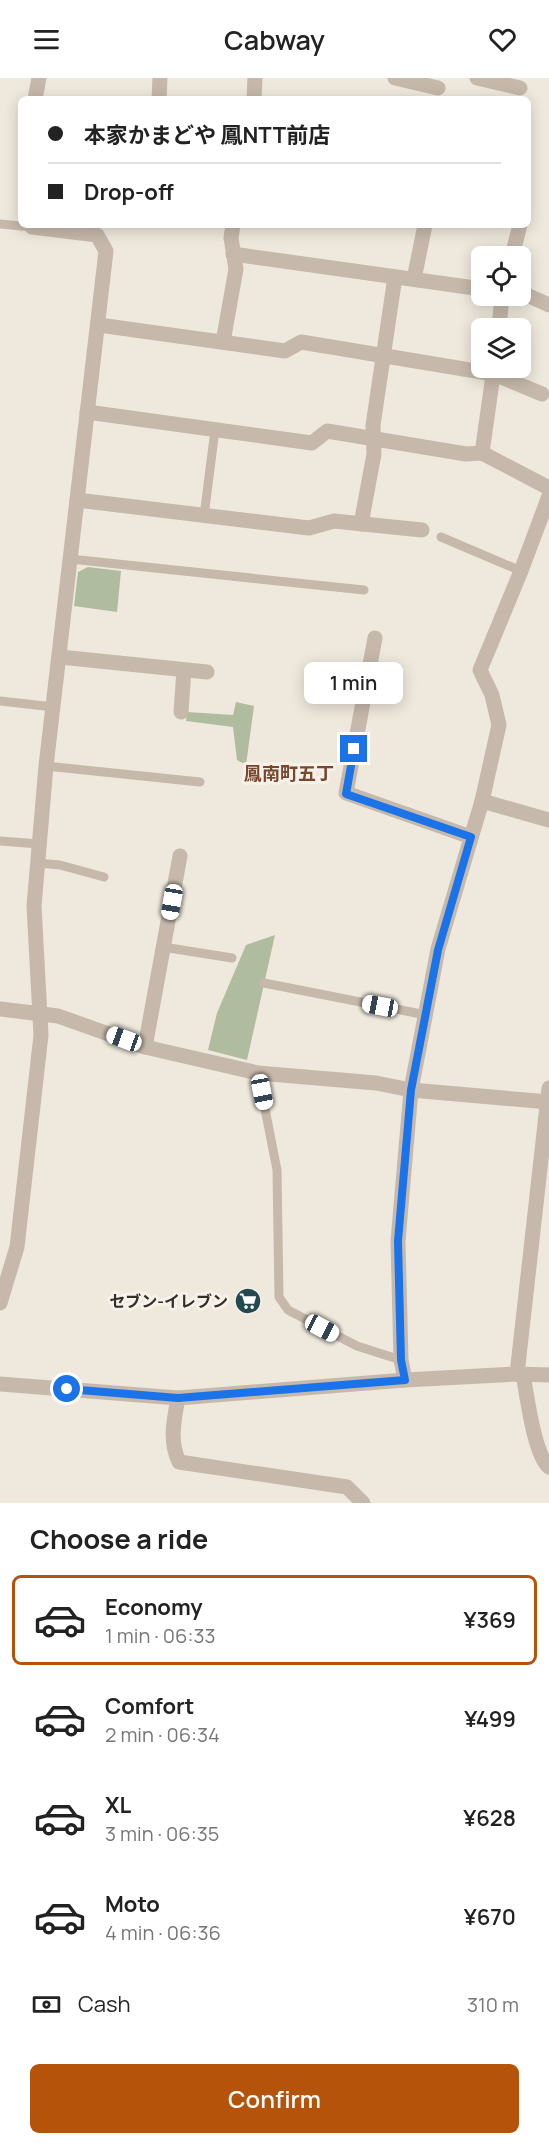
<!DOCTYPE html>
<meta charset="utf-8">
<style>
body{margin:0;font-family:Manrope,"Noto Sans JP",sans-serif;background:#f2f2f2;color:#222;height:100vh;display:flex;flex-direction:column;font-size:22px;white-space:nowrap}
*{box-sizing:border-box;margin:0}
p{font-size:20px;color:#767676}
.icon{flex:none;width:33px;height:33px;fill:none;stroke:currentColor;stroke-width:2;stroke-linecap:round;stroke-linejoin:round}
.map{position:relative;height:1425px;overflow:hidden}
.details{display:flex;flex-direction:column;background:#fff;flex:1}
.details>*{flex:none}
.guide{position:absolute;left:18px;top:18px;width:513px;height:132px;border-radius:9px;box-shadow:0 3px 15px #0003;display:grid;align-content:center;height:132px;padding:0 30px;background:#fff}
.controls{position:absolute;left:471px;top:168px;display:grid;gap:12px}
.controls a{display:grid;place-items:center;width:60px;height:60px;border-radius:9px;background:#fff;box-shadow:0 3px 15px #0003;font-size:30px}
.end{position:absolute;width:27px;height:27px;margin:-14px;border:8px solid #1a73e8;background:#fff;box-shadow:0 0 0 3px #fff}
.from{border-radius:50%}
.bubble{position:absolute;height:42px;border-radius:9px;background:#fff;box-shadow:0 3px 15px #0003;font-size:20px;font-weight:600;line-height:42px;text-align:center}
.car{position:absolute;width:18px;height:36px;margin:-18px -9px;border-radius:8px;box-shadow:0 0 4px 2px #0007;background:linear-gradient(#fff 24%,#345 0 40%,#fff 0 76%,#345 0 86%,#fff 0)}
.guide b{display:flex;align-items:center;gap:21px;height:57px;font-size:22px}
.guide b+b{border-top:2px solid #e0e0e0}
.guide i{width:15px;height:15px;background:#222}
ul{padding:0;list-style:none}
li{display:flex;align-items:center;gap:18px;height:90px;margin:0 12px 9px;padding:0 18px;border:3px solid transparent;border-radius:9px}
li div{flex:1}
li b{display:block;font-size:22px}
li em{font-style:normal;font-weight:600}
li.on{border-color:#b45309}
li>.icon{width:54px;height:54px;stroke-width:1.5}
h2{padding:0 30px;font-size:27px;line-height:72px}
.pay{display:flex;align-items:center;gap:15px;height:66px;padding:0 30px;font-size:22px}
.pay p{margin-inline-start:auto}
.primary-button{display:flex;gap:12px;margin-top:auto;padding:12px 30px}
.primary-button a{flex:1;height:69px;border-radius:9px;background:#b45309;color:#fff;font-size:24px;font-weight:600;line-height:69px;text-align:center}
header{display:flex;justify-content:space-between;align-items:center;height:78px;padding:0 30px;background:#fff;font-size:27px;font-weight:600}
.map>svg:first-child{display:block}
</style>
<header><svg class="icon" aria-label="menu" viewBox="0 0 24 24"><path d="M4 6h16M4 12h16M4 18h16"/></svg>Cabway<svg class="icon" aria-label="heart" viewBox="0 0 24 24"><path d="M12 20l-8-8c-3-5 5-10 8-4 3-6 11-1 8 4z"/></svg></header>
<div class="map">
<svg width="549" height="1425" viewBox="0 0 549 1425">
<rect width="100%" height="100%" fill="#efe8dd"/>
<g fill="#b0bc9f">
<path d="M88,489L121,493L117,534L74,528L78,494Z"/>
<path d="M236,624L254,628L246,687L237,682L233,649L186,643L187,634L233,637Z"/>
<path d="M275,857L247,982L208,972L217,935L246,867Z"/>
</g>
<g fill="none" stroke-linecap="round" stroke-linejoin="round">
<g stroke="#c6b9ab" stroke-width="9">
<path d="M0,146L32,149"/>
<path d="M204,438L215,352"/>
<path d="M441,459L521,493"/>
<path d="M70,481L364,512"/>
<path d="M0,623L54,629"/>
<path d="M46,688L200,704"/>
<path d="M0,763L39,766"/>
<path d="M38,785L60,787L104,799"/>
<path d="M163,869L232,880"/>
<path d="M264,905L426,937"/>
<path d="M258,995L277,1092L279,1219L288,1232L357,1268L401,1282"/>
</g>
<g stroke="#c6b9ab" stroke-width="15">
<path d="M395,0L438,10"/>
<path d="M477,0L520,10"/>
<path d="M35,21L39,0"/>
<path d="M159,21L160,0"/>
<path d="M254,21L255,0"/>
<path d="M233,176L482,211"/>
<path d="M512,178L520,147"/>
<path d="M414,201L425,147"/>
<path d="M520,214L549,227"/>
<path d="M99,247L285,273L301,264L494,296L542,316"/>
<path d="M499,250L502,218"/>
<path d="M223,264L236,191L231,160L233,147"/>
<path d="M87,334L312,365L327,353L466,376L482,375L549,410"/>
<path d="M482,375L494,290"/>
<path d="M549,418L521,493L480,592L492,617L499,647L482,723L549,742"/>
<path d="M77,422L309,450L334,443L422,452"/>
<path d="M361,446L374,376L373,347L395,199"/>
<path d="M375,560L346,715L471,759"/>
<path d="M60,579L207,594"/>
<path d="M181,634L184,592"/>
<path d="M0,931L58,938L145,969L258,995L376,1005L411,1012L549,1024"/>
<path d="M145,969L180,778"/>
<path d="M0,1225L17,1169L41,957L34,828L46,688L106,173L97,157L32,149V147"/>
<path d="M517,1296L549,1010"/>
<path d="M523,1296C527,1318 534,1376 549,1389"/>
<path d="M178,1320C174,1343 169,1362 179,1384L347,1409L363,1425"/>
</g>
<g stroke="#c6b9ab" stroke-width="15">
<path d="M405,1302L401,1282L398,1163L411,1012L438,871L482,723"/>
<path d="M0,1306L178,1320L405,1302L517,1296L549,1297"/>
</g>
</g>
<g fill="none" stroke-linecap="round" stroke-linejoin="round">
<path stroke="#1a73e8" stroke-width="8" d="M67,1311L178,1320L405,1302L401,1282L398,1163L411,1012L438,872L471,759L346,716L354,671"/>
</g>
<defs>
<symbol id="supermarket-disc" viewBox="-11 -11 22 22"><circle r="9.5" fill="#244a51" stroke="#f7f2e9"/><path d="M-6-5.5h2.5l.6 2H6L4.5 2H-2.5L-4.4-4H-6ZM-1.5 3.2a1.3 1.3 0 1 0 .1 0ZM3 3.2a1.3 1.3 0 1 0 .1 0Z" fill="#fff"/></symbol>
</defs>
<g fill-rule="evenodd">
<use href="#supermarket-disc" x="233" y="1208" width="30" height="30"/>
</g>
<g text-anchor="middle" stroke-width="6" stroke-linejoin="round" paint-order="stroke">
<g font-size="16" font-weight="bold" fill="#342e29" stroke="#f7f2e9" text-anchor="end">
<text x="228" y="1229">セブン-イレブン</text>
</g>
<g font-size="18" font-weight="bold" fill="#79452c" stroke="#f7f2e9">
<text x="289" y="702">鳳南町五丁</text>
</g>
</g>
</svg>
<div class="controls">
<a><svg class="icon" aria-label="locate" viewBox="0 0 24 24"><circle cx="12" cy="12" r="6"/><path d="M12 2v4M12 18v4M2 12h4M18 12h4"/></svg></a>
<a><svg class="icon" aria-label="layers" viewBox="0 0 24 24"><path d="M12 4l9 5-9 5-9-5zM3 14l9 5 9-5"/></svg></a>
</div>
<i class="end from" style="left:67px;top:1311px"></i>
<i class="end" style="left:354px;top:671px"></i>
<div class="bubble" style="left:304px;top:584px;width:99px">1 min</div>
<i class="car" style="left:172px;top:824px;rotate:190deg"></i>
<i class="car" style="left:380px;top:928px;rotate:281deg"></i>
<i class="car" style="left:124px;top:961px;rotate:290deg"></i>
<i class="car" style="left:262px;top:1014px;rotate:169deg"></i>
<i class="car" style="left:322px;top:1250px;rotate:118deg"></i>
<div class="guide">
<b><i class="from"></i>本家かまどや 鳳NTT前店</b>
<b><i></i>Drop-off</b>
</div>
</div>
<section class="details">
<h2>Choose a ride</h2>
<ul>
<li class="on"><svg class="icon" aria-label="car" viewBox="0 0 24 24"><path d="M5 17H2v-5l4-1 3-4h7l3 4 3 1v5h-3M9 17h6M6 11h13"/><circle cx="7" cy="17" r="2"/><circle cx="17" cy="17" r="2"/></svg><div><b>Economy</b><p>1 min · 06:33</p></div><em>¥369</em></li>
<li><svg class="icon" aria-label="car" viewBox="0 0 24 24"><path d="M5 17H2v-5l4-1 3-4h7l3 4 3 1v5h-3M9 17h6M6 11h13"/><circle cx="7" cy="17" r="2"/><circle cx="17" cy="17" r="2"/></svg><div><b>Comfort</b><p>2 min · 06:34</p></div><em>¥499</em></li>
<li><svg class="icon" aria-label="car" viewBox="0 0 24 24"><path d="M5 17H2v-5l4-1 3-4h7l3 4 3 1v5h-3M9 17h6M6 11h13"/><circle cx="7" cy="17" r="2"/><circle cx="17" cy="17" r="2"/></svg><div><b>XL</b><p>3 min · 06:35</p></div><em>¥628</em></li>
<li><svg class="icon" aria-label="car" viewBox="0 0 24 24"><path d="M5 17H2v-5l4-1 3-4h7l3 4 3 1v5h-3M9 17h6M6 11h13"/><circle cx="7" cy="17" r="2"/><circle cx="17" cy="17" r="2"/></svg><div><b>Moto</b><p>4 min · 06:36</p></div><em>¥670</em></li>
</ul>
<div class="pay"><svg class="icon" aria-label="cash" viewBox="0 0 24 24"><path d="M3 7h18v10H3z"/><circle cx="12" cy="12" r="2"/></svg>Cash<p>310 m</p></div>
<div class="primary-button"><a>Confirm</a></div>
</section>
